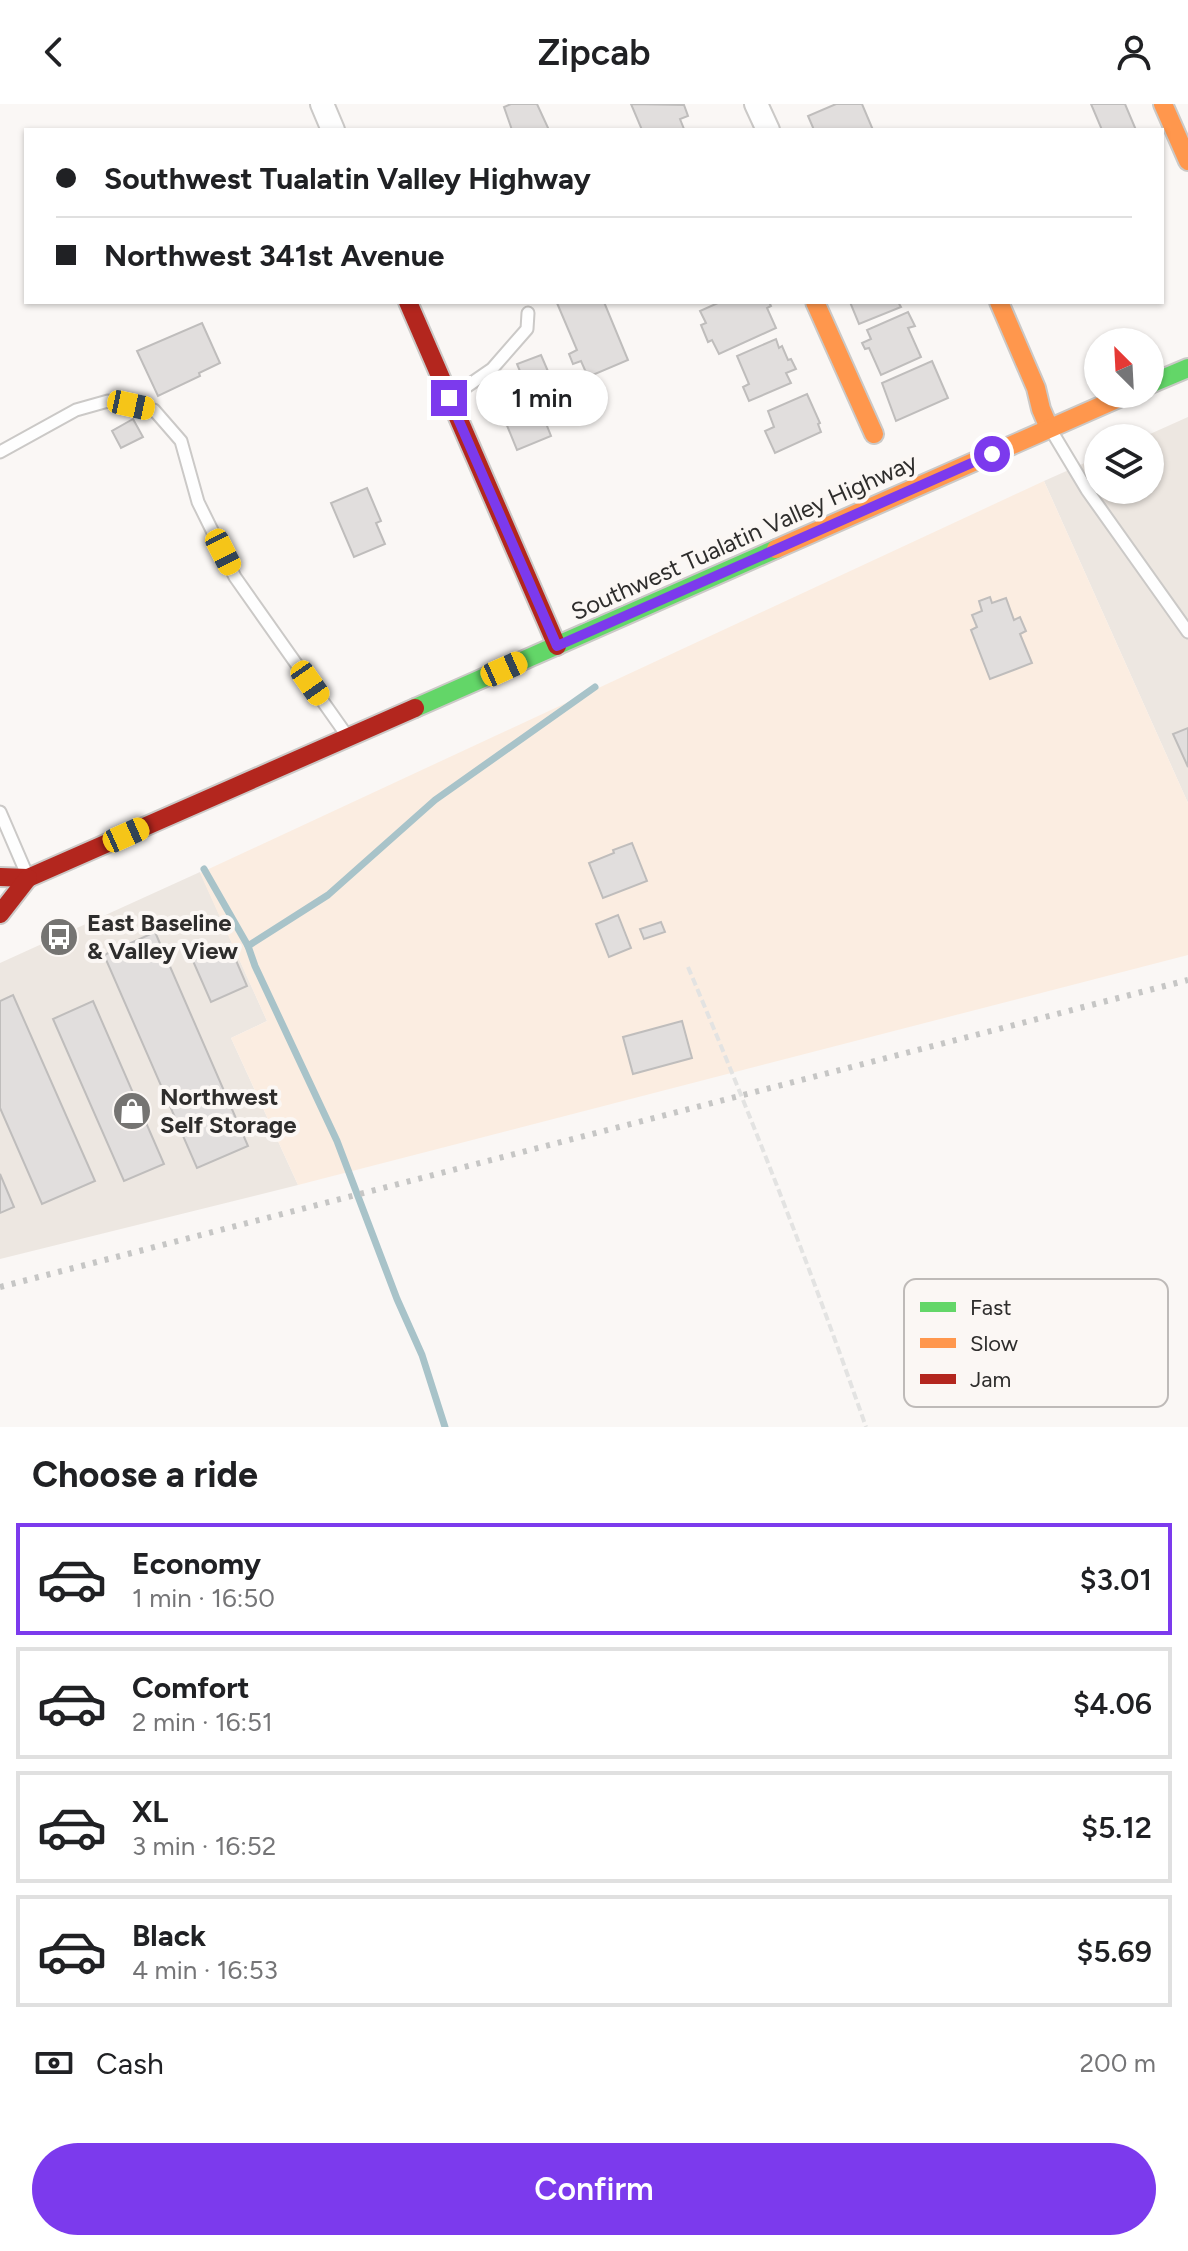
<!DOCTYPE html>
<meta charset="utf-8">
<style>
body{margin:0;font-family:Figtree,sans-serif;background:#f6f6f6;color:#202124;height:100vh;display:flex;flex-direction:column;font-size:30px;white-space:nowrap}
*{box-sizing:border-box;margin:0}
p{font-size:26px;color:#757577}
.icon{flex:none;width:44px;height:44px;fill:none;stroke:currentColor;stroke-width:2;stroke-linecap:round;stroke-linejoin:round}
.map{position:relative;height:1323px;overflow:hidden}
.side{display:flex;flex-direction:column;background:#fff;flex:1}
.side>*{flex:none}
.guide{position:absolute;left:24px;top:24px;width:1140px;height:176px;border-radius:0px;box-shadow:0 2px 6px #0004;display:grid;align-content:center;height:176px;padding:0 32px;background:#fff}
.needle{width:52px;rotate:336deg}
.fabs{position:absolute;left:1084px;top:224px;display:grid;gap:16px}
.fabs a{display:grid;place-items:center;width:80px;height:80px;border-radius:50%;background:#fff;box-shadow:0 2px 6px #0004;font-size:40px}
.end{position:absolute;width:36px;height:36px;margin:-18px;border:10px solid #7c3aed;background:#fff;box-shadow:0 0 0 4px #fff}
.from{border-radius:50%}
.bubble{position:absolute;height:56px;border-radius:28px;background:#fff;box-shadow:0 2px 6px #0004;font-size:26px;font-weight:600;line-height:56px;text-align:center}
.car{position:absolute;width:24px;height:48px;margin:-24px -12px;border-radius:10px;box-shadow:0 0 6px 2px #0007;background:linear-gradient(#f5c518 24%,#345 0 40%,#f5c518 0 76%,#345 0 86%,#f5c518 0)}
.guide b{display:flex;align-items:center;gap:28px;height:76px;font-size:30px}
.guide b+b{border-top:2px solid #e0e0e0}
.guide i{width:20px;height:20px;background:#202124}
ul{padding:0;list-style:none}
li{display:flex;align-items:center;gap:24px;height:112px;margin:0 16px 12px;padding:0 16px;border:4px solid #e0e0e0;border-radius:0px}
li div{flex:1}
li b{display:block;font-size:30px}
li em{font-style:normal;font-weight:600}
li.active{border-color:#7c3aed}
li>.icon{width:72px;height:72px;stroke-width:1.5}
h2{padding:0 32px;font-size:36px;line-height:96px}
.pay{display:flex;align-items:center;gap:20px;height:88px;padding:0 32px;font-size:30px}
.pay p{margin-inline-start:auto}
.button{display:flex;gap:16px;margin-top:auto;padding:16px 32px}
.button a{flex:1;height:92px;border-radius:48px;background:#7c3aed;color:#fff;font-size:32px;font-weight:600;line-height:92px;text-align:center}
header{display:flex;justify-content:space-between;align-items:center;height:104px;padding:0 32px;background:#fff;font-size:36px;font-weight:600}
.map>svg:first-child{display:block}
</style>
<header><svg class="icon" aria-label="back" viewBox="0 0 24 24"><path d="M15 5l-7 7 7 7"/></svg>Zipcab<svg class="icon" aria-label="person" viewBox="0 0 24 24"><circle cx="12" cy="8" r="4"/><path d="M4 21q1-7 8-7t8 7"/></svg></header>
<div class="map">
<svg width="1188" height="1323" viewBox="0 0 1188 1323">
<rect width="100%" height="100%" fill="#faf7f5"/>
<g fill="#ede7e1">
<path d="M1188,313V699L1044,377L1098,353V386H1150V334H1141Z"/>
<path d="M200,768L267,917L231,934L298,1081L0,1155V859Z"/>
</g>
<path fill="#fbede1" d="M1044,377L1188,699V851L298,1081L231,934L267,917L200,769Z"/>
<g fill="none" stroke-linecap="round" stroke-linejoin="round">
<g stroke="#a8c3c9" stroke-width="7">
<path d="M204,765L248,842L255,862L337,1037L397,1195L422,1251L445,1323"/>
<path d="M248,842L328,791L435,696L595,583"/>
</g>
</g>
<g fill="#e1dedd" stroke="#bfbdbc" stroke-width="2">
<path d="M511,0H537L549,26H512L504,3Z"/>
<path d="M631,0L684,1L688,12L680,15L684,25L642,26Z"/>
<path d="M836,0H862L873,26H814L808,12Z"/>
<path d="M1091,0H1125L1136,26H1102Z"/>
<path d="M560,198H604L628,256L588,273L581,257L573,260L569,250L577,246L557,199Z"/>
<path d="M720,198H769L771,202L767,204L776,224L719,250L712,236L708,238L701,221L706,219L700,207Z"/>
<path d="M847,198H898L901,203L859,220L850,198Z"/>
<path d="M908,208L915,222L908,224L921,253L881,271L869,244L865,245L862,239L871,235L867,226Z"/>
<path d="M202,219L220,259L199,269L200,272L158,292L137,247Z"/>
<path d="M776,235L779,244L782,242L788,256L791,255L796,265L786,269L791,279L749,297L743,283L749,280L737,252Z"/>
<path d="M541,251L553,279L529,289L517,260Z"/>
<path d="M932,257L948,294L896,317L882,279Z"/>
<path d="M527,285L535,304L539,302L551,332L517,346L497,297Z"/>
<path d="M807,290L820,319L818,320L821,328L775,349L765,327L774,323L768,307Z"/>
<path d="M133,315L143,333L121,344L112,327Z"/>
<path d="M367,384L381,417L376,419L385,440L354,453L331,399Z"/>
<path d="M990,493L992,499L1006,494L1014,516L1020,513L1026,527L1020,530L1032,559L990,575L971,526L977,523L972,511L982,507L979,497Z"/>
<path d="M1188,624V663L1173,630Z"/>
<path d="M632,739L647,777L603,794L589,759L614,749L613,746Z"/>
<path d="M618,811L631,844L609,853L596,820Z"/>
<path d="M661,818L665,828L644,835L640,825Z"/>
<path d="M155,828L248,1042L197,1064L104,851Z"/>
<path d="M229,840L247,882L211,898L193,857Z"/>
<path d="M13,891L95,1077L42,1100L0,1004V897Z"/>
<path d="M93,897L164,1060L124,1077L53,915Z"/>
<path d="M682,917L692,954L633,970L623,933Z"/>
<path d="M0,1070L14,1103L0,1109Z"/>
</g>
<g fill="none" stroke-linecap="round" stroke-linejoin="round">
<defs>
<g id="lane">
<path d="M450,294L492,265L527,225L528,209"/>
<path d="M1054,331L1087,386L1188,528"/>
<path d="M0,348L76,306L108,297L154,306L181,337L198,398L235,473L343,626"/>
<path d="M0,708L25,766"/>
</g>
<g id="street">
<path d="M322,0L333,26"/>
<path d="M756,0L768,26"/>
</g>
<g id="fast">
<path d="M1150,280L1188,264"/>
<path d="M415,604L776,445"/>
</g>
<g id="slow">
<path d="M1163,0L1188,57"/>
<path d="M815,198L874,330"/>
<path d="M999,198L1036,284L1041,305L1049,324"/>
<path d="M776,445L1128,290"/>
</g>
<g id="jam">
<path d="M408,198L557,542"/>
<path d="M0,773L28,774L415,604"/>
<path d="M0,810L28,774"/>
</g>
</defs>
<use href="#lane" stroke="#cbc9c7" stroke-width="15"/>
<use href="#street" stroke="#cbc9c7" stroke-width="26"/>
<use href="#fast" stroke="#cbc9c7" stroke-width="22"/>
<use href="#slow" stroke="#cbc9c7" stroke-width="22"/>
<use href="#jam" stroke="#cbc9c7" stroke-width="22"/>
<path stroke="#e3e3e2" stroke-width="4" stroke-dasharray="8 4" stroke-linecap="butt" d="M688,863C752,1014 812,1168 866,1323"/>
<use href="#lane" stroke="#fefefe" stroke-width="11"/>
<use href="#street" stroke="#fefefe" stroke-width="22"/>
<use href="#fast" stroke="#63d668" stroke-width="18"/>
<use href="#slow" stroke="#ff974d" stroke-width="18"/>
<use href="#jam" stroke="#b3261e" stroke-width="18"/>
<path stroke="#c6c6c5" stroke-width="6" stroke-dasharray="4 8" stroke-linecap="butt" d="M0,1183L1188,876"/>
</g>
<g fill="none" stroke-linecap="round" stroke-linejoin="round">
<path stroke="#7c3aed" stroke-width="10" d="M449,294L557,542L992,350"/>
</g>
<defs>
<symbol id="bus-disc" viewBox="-11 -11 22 22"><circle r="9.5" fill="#757472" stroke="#fbf7f4"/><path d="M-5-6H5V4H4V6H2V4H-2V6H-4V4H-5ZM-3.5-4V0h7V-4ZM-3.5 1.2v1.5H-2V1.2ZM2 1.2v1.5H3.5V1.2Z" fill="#fff"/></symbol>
<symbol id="shop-disc" viewBox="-11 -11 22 22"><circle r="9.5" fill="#757472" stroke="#fbf7f4"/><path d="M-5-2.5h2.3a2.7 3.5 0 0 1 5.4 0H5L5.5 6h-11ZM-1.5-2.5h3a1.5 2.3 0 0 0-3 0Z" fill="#fff"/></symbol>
</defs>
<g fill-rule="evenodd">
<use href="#bus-disc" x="37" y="811" width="44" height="44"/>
<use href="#shop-disc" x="110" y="985" width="44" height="44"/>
</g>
<g text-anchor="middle" stroke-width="8" stroke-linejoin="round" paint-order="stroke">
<g font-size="24" fill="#2e2d2c" stroke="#fbf7f4">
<text transform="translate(744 433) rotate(-24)" y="8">Southwest Tualatin Valley Highway</text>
</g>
<g font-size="24" font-weight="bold" fill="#2e2d2c" stroke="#fbf7f4" text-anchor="start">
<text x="87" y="827">East Baseline<tspan x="87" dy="28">&amp; Valley View</tspan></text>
<text x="160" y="1001">Northwest<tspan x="160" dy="28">Self Storage</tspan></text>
</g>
</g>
<rect x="904" y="1175" width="264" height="128" rx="12" fill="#fbf7f4" stroke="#bebab8" stroke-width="2"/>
<rect x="920" y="1198" width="36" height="10" fill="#63d668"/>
<rect x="920" y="1234" width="36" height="10" fill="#ff974d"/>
<rect x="920" y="1270" width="36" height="10" fill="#b3261e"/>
<g font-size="22" fill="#2e2d2c">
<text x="970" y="1211">Fast</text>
<text x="970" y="1247">Slow</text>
<text x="970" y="1283">Jam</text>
</g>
</svg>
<div class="fabs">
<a><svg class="needle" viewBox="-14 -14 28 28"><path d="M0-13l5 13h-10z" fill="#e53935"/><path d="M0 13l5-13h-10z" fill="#757577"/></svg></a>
<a><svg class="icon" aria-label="layers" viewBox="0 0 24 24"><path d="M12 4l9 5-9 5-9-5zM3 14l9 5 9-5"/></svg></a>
</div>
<i class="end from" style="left:992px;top:350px"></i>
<i class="end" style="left:449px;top:294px"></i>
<div class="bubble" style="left:476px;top:266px;width:132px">1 min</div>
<i class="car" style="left:131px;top:301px;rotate:102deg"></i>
<i class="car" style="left:223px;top:448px;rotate:153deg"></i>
<i class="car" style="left:504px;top:565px;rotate:66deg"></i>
<i class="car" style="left:310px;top:579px;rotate:145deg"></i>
<i class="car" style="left:126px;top:731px;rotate:66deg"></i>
<div class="guide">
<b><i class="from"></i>Southwest Tualatin Valley Highway</b>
<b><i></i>Northwest 341st Avenue</b>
</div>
</div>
<section class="side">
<h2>Choose a ride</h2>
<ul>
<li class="active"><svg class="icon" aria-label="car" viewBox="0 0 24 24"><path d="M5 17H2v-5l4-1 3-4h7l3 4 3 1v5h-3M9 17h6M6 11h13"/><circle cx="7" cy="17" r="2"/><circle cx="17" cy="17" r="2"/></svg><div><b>Economy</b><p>1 min · 16:50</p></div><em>$3.01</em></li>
<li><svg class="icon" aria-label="car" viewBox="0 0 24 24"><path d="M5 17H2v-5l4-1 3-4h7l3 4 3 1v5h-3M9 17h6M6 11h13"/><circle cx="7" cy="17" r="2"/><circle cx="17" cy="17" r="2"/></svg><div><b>Comfort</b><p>2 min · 16:51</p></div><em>$4.06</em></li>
<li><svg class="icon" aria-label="car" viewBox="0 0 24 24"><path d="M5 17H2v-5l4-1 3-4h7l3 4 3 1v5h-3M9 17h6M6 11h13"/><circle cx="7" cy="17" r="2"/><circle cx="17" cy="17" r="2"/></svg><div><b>XL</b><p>3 min · 16:52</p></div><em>$5.12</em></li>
<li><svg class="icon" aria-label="car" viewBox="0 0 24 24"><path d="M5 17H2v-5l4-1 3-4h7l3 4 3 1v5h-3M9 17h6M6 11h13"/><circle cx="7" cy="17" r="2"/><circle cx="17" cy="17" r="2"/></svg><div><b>Black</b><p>4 min · 16:53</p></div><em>$5.69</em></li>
</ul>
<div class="pay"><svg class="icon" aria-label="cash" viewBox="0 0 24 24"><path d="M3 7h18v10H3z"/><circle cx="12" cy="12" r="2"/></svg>Cash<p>200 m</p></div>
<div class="button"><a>Confirm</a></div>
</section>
